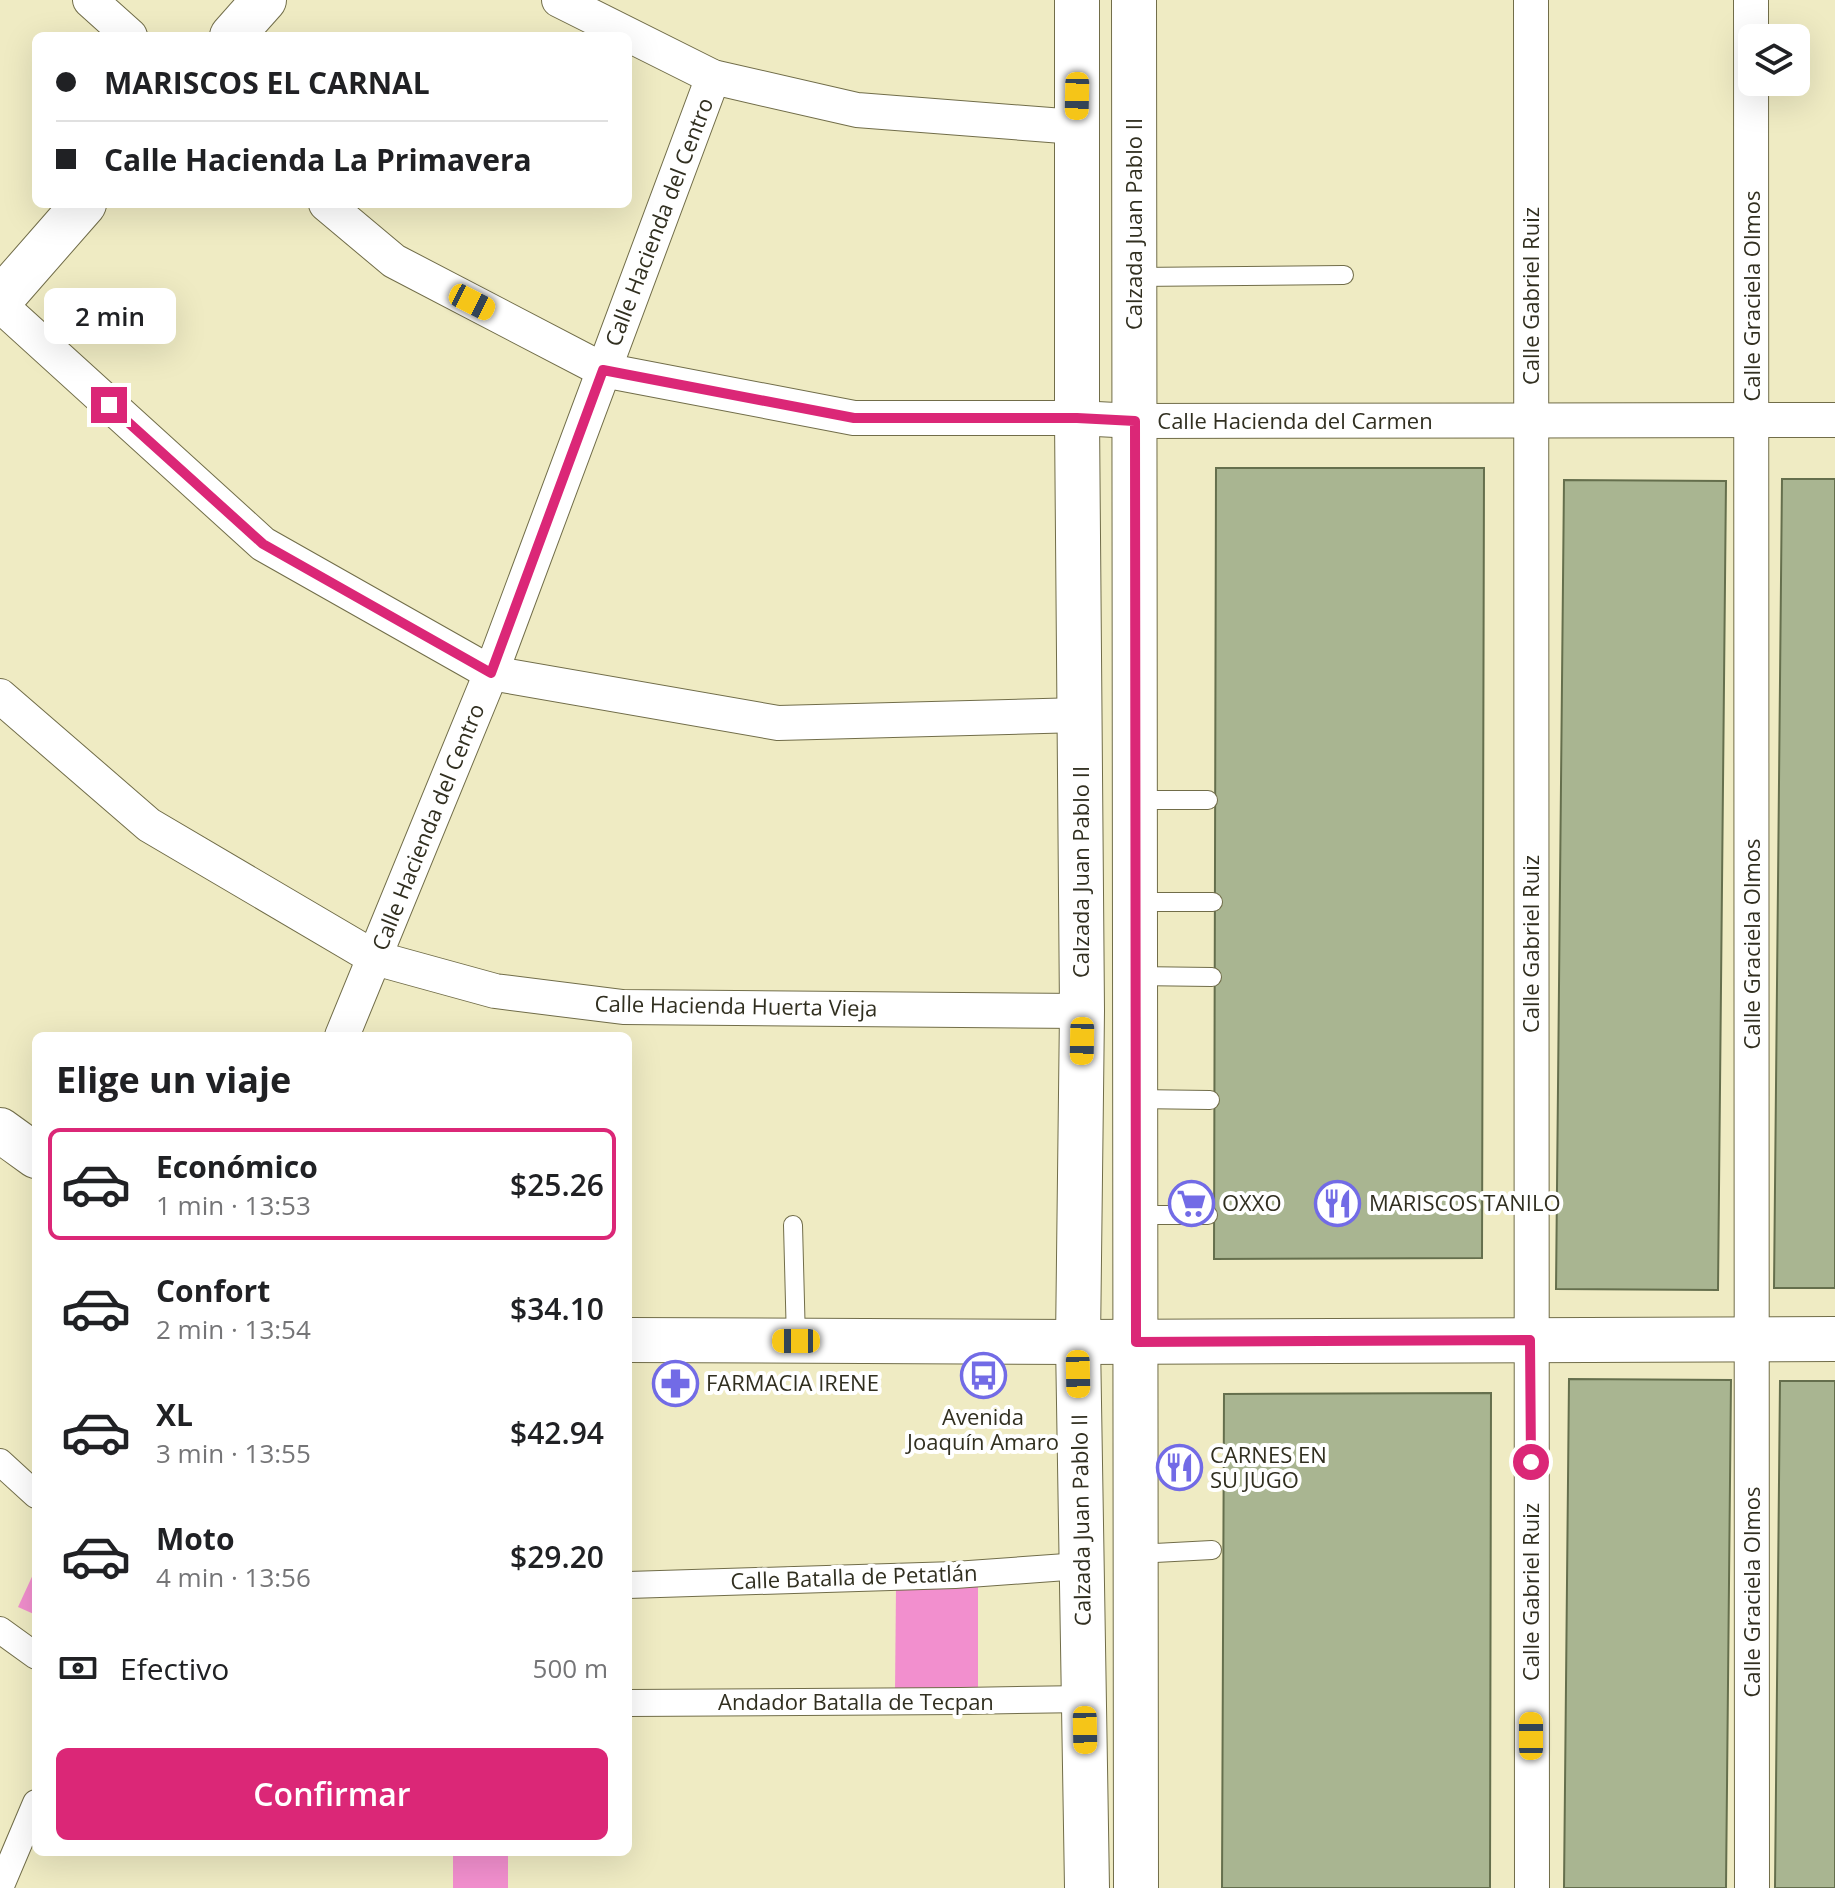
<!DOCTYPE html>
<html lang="es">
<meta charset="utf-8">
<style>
body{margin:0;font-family:"Open Sans",sans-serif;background:#f2f2f2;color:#202124;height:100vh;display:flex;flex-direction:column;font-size:30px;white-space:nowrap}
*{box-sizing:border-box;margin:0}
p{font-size:26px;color:#757577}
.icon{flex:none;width:44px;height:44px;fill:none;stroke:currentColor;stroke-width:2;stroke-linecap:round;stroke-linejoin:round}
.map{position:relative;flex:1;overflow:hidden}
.details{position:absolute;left:32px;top:1032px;width:600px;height:824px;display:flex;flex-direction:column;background:#fff;border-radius:12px;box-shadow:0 8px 32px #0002}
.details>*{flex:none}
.hud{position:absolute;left:32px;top:32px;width:600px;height:176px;border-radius:12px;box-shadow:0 8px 32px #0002;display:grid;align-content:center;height:176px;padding:0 24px;background:#fff}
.fabs{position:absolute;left:1738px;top:24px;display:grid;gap:16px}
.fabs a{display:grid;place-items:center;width:72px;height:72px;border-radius:12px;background:#fff;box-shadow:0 8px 32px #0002;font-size:40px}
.end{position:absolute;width:36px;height:36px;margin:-18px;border:10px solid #db2777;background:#fff;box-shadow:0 0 0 4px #fff}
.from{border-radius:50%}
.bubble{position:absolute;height:56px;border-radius:12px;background:#fff;box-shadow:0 8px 32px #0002;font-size:26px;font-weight:600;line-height:56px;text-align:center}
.car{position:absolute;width:24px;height:48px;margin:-24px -12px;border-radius:10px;box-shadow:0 0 6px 2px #0007;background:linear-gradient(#f5c518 24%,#345 0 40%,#f5c518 0 76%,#345 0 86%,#f5c518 0)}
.hud b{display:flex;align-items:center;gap:28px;height:76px;font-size:30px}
.hud b+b{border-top:2px solid #e0e0e0}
.hud i{width:20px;height:20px;background:#202124}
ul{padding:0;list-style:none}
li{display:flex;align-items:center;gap:24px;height:112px;margin:0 16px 12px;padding:0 8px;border:4px solid transparent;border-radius:12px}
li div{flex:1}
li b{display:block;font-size:30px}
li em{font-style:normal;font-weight:600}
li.selected{border-color:#db2777}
li>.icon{width:72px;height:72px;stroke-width:1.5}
h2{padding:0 24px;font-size:36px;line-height:96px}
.pay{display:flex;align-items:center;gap:20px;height:88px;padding:0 24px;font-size:30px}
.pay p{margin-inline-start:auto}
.button{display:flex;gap:16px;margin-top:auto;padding:16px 24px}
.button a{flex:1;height:92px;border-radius:12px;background:#db2777;color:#fff;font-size:32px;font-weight:600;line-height:92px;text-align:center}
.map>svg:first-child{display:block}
</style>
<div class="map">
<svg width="1835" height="1888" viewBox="0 0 1835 1888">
<rect width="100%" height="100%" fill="#efebc3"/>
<g fill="#f28fce">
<path d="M36,1568V1615L18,1607Z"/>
<path d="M896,1587H978V1691L895,1692Z"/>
<rect x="453" y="1852" width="55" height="36"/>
</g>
<g fill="#a9b591" stroke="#656f4d" stroke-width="2">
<path d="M1216,468H1484L1482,1258L1214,1259Z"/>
<path d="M1782,479H1835V1288H1774Z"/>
<path d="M1564,480L1726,481L1718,1290L1556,1289Z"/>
<path d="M1569,1379L1731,1380L1726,1888H1564Z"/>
<path d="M1780,1381H1835V1888H1775Z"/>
<path d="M1491,1393L1490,1888H1222L1224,1394Z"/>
</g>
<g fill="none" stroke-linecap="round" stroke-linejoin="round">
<defs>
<g id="service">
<path d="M1135,277L1344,275"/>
<path d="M1135,800H1208"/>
<path d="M1136,902H1213"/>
<path d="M1135,976L1212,977"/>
<path d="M1135,1099L1210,1100"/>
<path d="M1135,1215H1208"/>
<path d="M793,1225L796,1341"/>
<path d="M1136,1554L1212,1550"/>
</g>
<g id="pedestrian">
<path d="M0,1462L36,1495"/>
<path d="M628,1585L955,1575L1080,1566"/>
<path d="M0,1630L36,1656"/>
<path d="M628,1703L961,1701L1085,1699"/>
<path d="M0,1888L36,1803"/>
</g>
<g id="minor">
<path d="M90,0L130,36"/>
<path d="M559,0L713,77L857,110L1076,127"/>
<path d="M1531,0L1532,1888"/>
<path d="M1751,0L1752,1888"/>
<path d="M326,204L394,261L603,370L854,418H1077L1135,421L1835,420"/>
<path d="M0,305L263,544L491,673L778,723L1080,715"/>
<path d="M0,696L149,825L375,958L495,991L623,1007L1082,1011"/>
<path d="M342,1036L491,673L713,77"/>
</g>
<g id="tertiary">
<path d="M232,36L264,0"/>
<path d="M0,300L84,204"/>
<path d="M0,1130L36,1156"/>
<path d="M628,1340L1078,1342L1835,1339"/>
</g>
<g id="secondary">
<path d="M1077,0V418L1082,1011L1078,1342L1087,1888"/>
<path d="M1134,0L1136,1888"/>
</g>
</defs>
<use href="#service" stroke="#716d49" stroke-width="20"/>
<use href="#pedestrian" stroke="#716d49" stroke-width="28"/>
<use href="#minor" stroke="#716d49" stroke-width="36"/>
<use href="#tertiary" stroke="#716d49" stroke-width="46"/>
<use href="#secondary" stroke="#716d49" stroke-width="46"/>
<use href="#service" stroke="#fff" stroke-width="18"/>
<use href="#pedestrian" stroke="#fff" stroke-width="26"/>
<use href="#minor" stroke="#fff" stroke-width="34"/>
<use href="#tertiary" stroke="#fff" stroke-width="44"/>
<use href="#secondary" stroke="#fff" stroke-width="44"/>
</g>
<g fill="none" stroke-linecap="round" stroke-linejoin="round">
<path stroke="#db2777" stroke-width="10" d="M109,405L263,544L491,673L603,370L854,418H1077L1135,421L1136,1342L1530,1340L1531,1462"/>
</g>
<defs>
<symbol id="supermarket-ring" viewBox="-11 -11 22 22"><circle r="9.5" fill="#fff" stroke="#726be6" stroke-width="1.5"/><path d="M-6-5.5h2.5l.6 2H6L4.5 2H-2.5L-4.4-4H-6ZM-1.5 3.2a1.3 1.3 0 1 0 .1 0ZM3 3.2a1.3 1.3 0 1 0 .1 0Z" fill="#726be6"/></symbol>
<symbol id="restaurant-ring" viewBox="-11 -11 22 22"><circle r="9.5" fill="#fff" stroke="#726be6" stroke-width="1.5"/><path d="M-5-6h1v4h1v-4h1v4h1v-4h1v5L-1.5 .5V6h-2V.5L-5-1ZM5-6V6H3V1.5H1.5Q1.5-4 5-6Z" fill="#726be6"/></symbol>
<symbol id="bus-ring" viewBox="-11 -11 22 22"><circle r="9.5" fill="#fff" stroke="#726be6" stroke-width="1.5"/><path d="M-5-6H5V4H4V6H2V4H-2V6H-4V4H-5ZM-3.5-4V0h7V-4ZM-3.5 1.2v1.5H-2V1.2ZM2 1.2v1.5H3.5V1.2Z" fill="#726be6"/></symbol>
<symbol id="pharmacy-ring" viewBox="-11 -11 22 22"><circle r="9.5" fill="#fff" stroke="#726be6" stroke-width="1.5"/><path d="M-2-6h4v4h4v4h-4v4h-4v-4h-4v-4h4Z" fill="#726be6"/></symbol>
</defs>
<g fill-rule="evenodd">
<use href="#supermarket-ring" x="1166" y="1178" width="51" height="51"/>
<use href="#restaurant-ring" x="1312" y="1178" width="51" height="51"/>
<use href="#bus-ring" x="958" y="1350" width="51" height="51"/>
<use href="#pharmacy-ring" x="650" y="1358" width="51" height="51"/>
<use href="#restaurant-ring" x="1154" y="1442" width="51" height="51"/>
</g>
<g text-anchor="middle" stroke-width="8" stroke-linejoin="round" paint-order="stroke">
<g font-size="22" fill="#312f20" stroke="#fff">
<text transform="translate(659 222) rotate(-69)" y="8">Calle Hacienda del Centro</text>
<text transform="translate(1134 224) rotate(-90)" y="8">Calzada Juan Pablo II</text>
<text transform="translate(1531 296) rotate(-90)" y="8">Calle Gabriel Ruiz</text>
<text transform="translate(1752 296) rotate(-90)" y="8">Calle Graciela Olmos</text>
<text x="1295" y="429">Calle Hacienda del Carmen</text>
<text transform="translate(428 827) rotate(-68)" y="8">Calle Hacienda del Centro</text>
<text transform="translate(1081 872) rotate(-90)" y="8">Calzada Juan Pablo II</text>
<text transform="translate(1531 944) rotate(-90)" y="8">Calle Gabriel Ruiz</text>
<text transform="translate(1752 944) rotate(-90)" y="8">Calle Graciela Olmos</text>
<text transform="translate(736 1006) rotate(1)" y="8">Calle Hacienda Huerta Vieja</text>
<text transform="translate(1081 1520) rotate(-91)" y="8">Calzada Juan Pablo II</text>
<text transform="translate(854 1577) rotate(-2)" y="8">Calle Batalla de Petatlán</text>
<text transform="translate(1531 1592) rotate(-90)" y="8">Calle Gabriel Ruiz</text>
<text transform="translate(1752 1592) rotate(-90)" y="8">Calle Graciela Olmos</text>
<text x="856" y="1710">Andador Batalla de Tecpan</text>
</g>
<g font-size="22" fill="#312f20" stroke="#fff" text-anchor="start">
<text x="1222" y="1211">OXXO</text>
<text x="1369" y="1211">MARISCOS TANILO</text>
<text x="706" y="1391">FARMACIA IRENE</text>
<text x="983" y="1425" text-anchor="middle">Avenida<tspan x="983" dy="25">Joaquín Amaro</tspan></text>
<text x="1210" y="1463">CARNES EN<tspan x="1210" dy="25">SU JUGO</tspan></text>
</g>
</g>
</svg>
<div class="fabs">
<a><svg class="icon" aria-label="layers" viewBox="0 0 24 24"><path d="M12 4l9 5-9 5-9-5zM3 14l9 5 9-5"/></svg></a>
</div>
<i class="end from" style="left:1531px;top:1462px"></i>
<i class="end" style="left:109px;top:405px"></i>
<div class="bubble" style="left:44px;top:288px;width:132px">2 min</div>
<i class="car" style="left:1077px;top:96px;rotate:181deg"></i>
<i class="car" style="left:472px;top:302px;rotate:117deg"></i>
<i class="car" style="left:1082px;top:1041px;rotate:181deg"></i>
<i class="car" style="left:796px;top:1341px;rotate:270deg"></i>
<i class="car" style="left:1078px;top:1374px;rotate:179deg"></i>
<i class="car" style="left:1085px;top:1730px;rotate:179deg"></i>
<i class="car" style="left:1531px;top:1736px;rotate:0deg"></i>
<div class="hud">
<b><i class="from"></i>MARISCOS EL CARNAL</b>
<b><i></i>Calle Hacienda La Primavera</b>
</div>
<section class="details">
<h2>Elige un viaje</h2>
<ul>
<li class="selected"><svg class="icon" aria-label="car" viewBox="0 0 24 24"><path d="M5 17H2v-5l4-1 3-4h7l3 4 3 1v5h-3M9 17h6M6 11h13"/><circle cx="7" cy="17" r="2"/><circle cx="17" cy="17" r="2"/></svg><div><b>Económico</b><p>1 min · 13:53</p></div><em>$25.26</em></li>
<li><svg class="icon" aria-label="car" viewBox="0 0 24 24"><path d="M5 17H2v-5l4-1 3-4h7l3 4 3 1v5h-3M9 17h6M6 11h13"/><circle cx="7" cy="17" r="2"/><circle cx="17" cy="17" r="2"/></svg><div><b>Confort</b><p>2 min · 13:54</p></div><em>$34.10</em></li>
<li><svg class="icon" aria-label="car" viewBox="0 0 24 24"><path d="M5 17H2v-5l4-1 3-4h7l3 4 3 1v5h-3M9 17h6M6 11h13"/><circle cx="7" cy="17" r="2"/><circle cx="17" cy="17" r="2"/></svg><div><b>XL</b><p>3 min · 13:55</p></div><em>$42.94</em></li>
<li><svg class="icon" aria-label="car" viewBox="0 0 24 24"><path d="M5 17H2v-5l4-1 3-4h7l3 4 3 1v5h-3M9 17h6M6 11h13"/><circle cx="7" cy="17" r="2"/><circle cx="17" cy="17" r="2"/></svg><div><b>Moto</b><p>4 min · 13:56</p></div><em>$29.20</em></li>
</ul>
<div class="pay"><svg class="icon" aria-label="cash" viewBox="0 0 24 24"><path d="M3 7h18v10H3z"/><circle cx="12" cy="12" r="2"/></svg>Efectivo<p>500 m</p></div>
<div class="button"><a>Confirmar</a></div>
</section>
</div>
